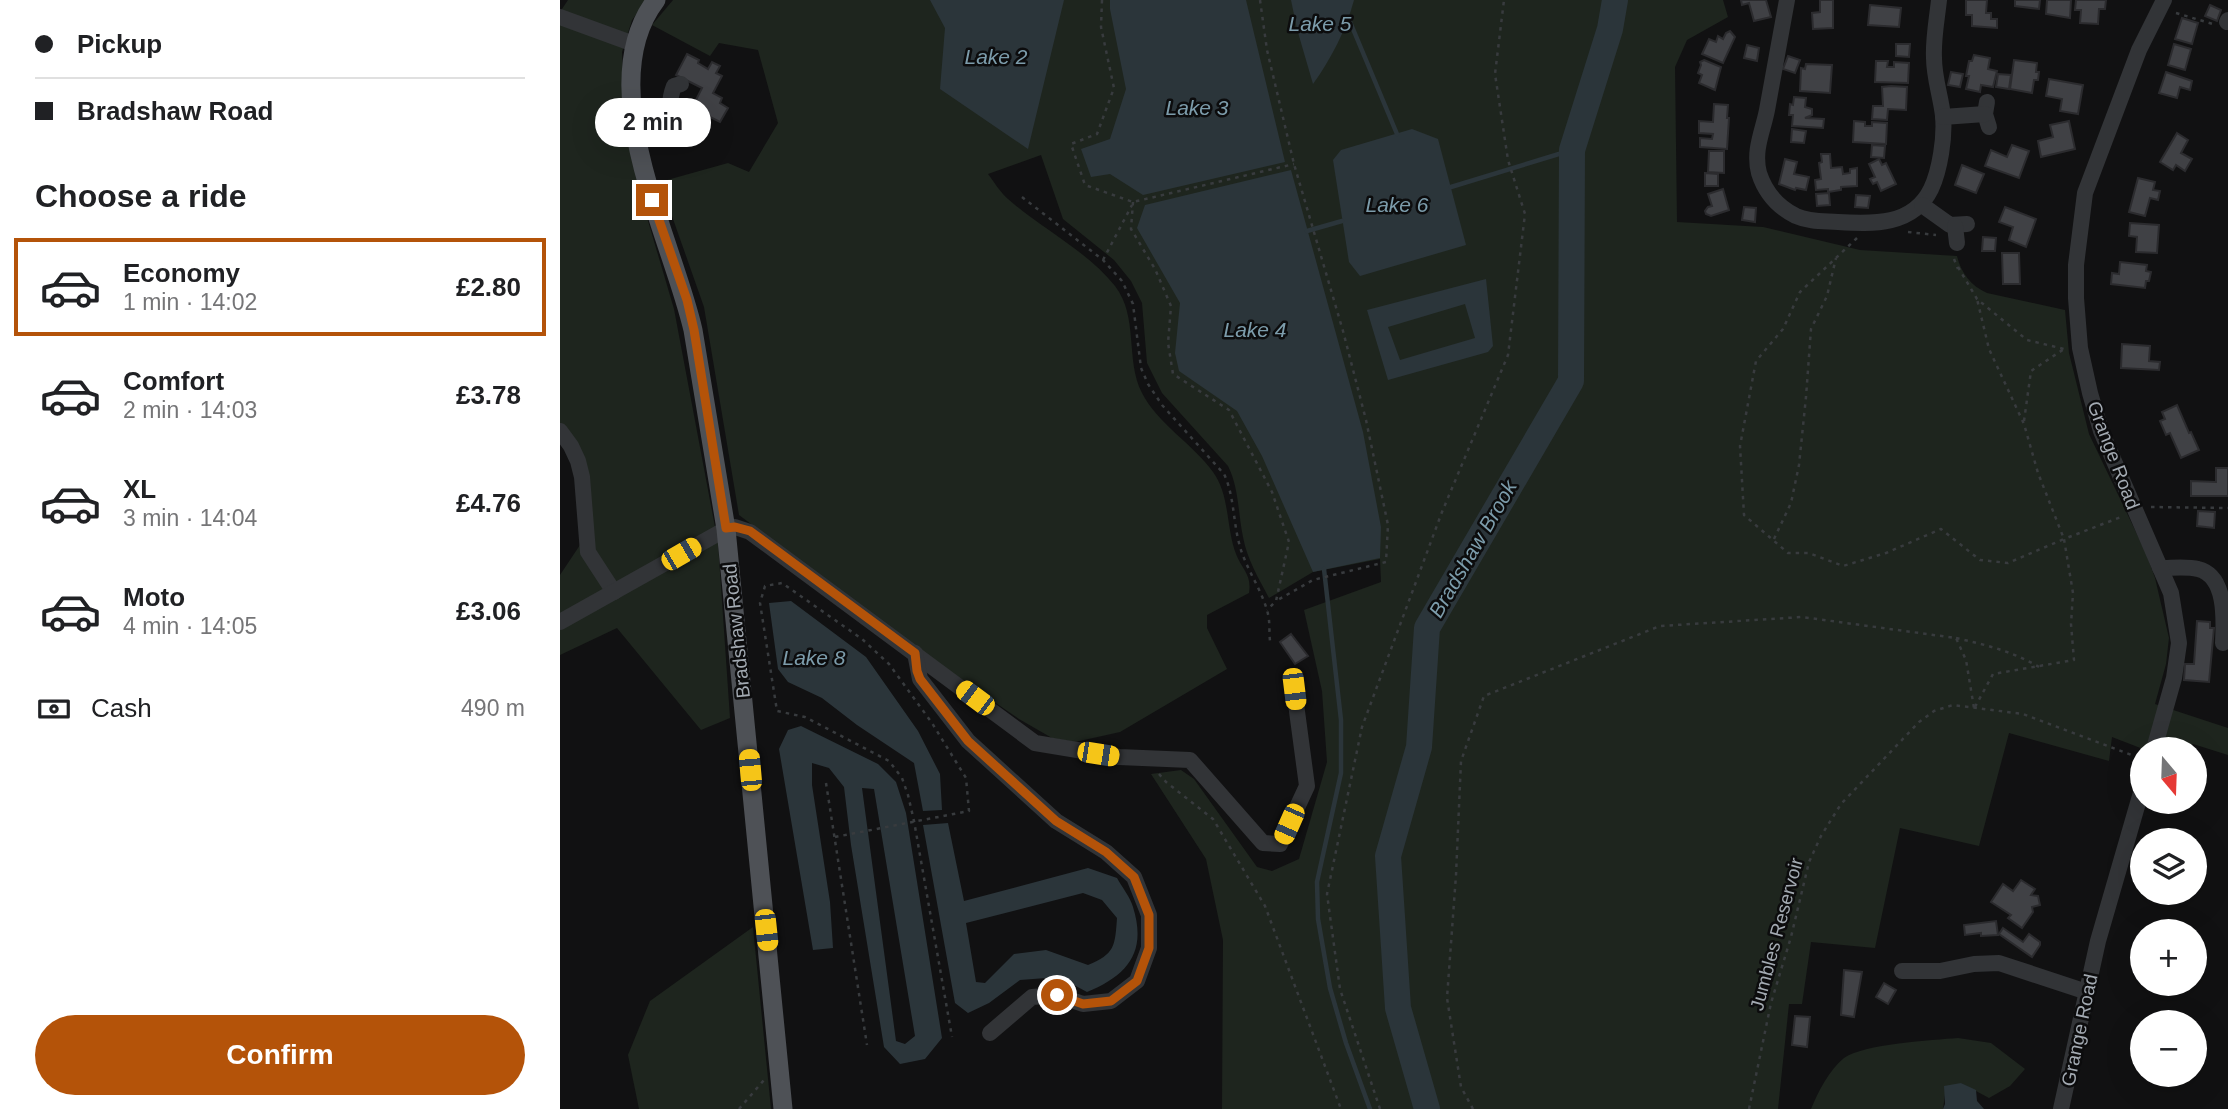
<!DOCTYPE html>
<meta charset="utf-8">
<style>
body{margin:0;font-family:Arial,sans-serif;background:#f6f6f6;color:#202124;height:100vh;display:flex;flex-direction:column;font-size:26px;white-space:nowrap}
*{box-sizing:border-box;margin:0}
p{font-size:23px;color:#757577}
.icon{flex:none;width:38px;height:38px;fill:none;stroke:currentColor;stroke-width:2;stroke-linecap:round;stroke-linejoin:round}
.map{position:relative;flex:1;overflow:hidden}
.drawer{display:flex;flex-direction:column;background:#fff;width:560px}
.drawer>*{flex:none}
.guide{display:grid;align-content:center;height:154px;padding:0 35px;background:#fff}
.needle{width:46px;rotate:161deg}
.buttons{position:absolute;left:1570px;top:737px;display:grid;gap:14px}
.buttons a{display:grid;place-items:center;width:77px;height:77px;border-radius:50%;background:#fff;box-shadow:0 7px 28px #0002;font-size:35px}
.end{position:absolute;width:32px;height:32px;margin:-16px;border:9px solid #b45309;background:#fff;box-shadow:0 0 0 4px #fff}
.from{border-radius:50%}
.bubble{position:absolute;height:49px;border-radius:24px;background:#fff;box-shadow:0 7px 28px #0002;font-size:23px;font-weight:800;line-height:49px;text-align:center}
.car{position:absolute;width:21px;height:42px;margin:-21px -10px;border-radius:9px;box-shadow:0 0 5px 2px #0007;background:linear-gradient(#f5c518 24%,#345 0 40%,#f5c518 0 76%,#345 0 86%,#f5c518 0)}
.guide b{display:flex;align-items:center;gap:24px;height:66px;font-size:26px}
.guide b+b{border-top:2px solid #e0e0e0}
.guide i{width:18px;height:18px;background:#202124}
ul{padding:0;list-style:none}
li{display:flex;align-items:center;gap:21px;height:98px;margin:0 14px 10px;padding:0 21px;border:4px solid transparent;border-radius:0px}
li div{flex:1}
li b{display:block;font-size:26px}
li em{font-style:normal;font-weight:800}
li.on{border-color:#b45309}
li>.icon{width:63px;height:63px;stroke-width:1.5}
h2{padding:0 35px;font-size:32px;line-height:84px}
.pay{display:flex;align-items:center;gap:18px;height:77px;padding:0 35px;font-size:26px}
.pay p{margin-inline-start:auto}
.primary-button{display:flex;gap:14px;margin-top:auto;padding:14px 35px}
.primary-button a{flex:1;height:80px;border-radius:42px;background:#b45309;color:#fff;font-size:28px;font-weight:800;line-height:80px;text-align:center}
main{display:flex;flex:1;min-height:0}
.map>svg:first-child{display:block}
</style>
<main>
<section class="drawer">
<div class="guide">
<b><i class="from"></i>Pickup</b>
<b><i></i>Bradshaw Road</b>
</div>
<h2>Choose a ride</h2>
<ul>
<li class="on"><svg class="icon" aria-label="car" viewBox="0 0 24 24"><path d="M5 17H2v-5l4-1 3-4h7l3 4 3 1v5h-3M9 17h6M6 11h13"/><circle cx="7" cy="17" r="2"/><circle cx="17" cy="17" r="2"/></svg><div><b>Economy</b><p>1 min · 14:02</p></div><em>£2.80</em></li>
<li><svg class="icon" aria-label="car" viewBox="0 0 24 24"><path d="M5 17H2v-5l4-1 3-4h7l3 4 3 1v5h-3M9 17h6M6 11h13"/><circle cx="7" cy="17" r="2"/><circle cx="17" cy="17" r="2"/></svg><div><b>Comfort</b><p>2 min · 14:03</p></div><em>£3.78</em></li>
<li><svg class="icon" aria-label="car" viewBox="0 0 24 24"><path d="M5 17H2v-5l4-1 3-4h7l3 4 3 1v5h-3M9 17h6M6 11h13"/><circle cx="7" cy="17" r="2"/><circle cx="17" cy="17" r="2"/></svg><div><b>XL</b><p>3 min · 14:04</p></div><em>£4.76</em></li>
<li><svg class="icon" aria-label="car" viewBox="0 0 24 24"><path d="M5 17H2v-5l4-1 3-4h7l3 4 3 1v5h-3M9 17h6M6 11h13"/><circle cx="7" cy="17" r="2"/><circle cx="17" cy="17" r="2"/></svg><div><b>Moto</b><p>4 min · 14:05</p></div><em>£3.06</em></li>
</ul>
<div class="pay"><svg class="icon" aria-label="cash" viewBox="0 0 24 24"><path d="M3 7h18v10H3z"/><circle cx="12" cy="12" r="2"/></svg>Cash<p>490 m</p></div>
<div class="primary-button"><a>Confirm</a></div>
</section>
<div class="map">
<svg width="1668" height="1109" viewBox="0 0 1668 1109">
<rect width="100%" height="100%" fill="#111112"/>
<g fill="#1e251e">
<path d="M8,0H87L72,20L62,52L65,119L83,204L114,309L158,543L170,718L141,730L57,628L0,655V575L30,530L0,423V12Z"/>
<path d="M113,0H1163L1168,17L1127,40L1115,67L1117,222L1203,227L1300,250L1397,256C1401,273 1411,286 1427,293L1505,310L1509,353L1529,434L1586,553L1595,578L1609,638L1606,664L1595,704L1668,728V755L1633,744L1626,749H1583L1552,737L1549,761L1449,733L1419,846L1340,828L1315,948L1251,942L1242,1004H1229L1218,1109H662L663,940L646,859L591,774L621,770L634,779L697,867L712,871L739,859L767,762L762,691L744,610L821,582L820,559L753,572L709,598C699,579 687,559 683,537C678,513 679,488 668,466L602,393L587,363L582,303L571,281L554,260L503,219L481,155L428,174C434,182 440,192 448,199C482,229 526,250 555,286C579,317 565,360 582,393C598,424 633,444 653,472C670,495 666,528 676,554C682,570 692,574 689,593L647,615V628L667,669L560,732L515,742L492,738L459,719L366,655L179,515L144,307L100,182L168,163L189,172L218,123L198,50L159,43L150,56L92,25Z"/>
<path d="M193,927L211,1109H79L68,1055L90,1001Z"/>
<path d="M1398,1038L1431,1043L1465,1069L1450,1086L1429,1098L1401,1083L1385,1094L1383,1109H1251C1258,1092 1269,1070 1284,1058C1303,1044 1373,1040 1398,1038Z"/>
</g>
<g fill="#2b353a" fill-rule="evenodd">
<path d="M370,0H504L468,149L380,89L385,28Z"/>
<path d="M550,0H686L725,162L583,195L550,174L531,177L521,149L550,139L566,89L550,9Z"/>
<path d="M731,0H794C786,30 771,59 753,84L737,29Z"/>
<path d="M852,129L878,139L906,245L800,276L789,262L773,160L781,150Z"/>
<path d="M731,170L803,432L821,527L820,558L753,572L702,456L677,411L619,371L615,353L620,303L577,228L585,205Z"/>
<path d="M926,279L933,346L928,352L828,380L807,310ZM905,304L915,338L840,360L828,327Z"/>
<path d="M231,601L306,657L358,731L380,774L382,810L363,811L354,763L297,725L262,698L228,682L218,669L209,603Z"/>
<path d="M241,726L318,764L336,782L346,813L382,1038L365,1059L340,1064L324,1047L291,845L284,787L269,768L252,763V785L270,902L273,948L253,950L219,749L228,730ZM302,788L314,789L355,1036L345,1044L336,1041Z"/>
<path d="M388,823L404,901L528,868L557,878C562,887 570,897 573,907C587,952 568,975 527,992L499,977L460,980L429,1003L408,1013L395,1003L363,825ZM523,893L542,900L557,918C555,946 555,954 528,965L486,950L454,954L425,983L416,982L406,923Z"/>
<path d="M1401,1083L1416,1090L1417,1101L1424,1109H1383L1385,1104L1384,1086Z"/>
</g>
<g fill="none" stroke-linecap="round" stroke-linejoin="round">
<g stroke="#2b353a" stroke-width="4.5">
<path d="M788,17L837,134"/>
<path d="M891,187L1012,150"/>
<path d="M747,231L782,221"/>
<path d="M764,569L781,720V773L757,882L758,919L770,988L786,1043L810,1109"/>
</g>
<path stroke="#2b353a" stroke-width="26" d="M867,1109L838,1008L828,856L859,747L867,628L1011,381L1012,150L1050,29L1055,0"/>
</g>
<g fill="#404145" stroke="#2b2b2e" stroke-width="2">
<path d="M1181,0H1206L1211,17L1194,21L1189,3L1182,5Z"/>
<path d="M1260,0H1273V28L1253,29L1252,13L1260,12Z"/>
<path d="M1406,0H1427L1426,13H1431V19H1437V28L1412,26V15H1406Z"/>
<path d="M1455,0H1480L1479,9L1455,6Z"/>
<path d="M1487,0H1511L1510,18L1486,14Z"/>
<path d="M1516,0H1546L1545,9H1539L1538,24L1520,23L1521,10H1515Z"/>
<path d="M1310,5L1341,8L1339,27L1308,25Z"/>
<path d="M1650,5L1661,10L1657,21L1645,16Z"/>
<path d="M1622,18L1638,23L1632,44L1615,39Z"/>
<path d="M1170,31L1175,37L1163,63L1142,54L1149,39L1156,42L1158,36L1163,39L1166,33Z"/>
<path d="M1336,44H1350L1349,57L1336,56Z"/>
<path d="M1614,44L1631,49L1625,70L1608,65Z"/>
<path d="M1187,45L1199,48L1197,61L1184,58Z"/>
<path d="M127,54L139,60L138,63L148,69L152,62L160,66L156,73L162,76L153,93L162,98L160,103L168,108L160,122L132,108L142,88L116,75Z"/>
<path d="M1414,55L1430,58L1428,69L1437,71L1433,87L1421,85L1420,92L1406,89L1409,76H1406L1409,61H1412Z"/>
<path d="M1228,56L1240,60L1235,73L1223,69Z"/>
<path d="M1144,60L1161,67L1155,90L1139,83L1142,75L1138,73L1141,65L1140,62Z"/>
<path d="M1454,60L1477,63L1476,72H1479L1478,80H1474L1472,93L1450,89Z"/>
<path d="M1316,61H1328L1327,67H1334V62L1349,63L1348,83L1315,82Z"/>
<path d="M1246,64L1272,65L1270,93L1240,91L1241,68L1245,69Z"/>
<path d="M1391,72L1403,74L1400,87L1388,85Z"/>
<path d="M1606,72L1632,81L1630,90L1620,87L1617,98L1599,93Z"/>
<path d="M1438,74L1451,75L1449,89L1436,87Z"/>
<path d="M1489,79L1523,85L1518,114L1500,111L1502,99L1486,96Z"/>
<path d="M1331,86L1347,87L1346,110L1328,109L1327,120L1312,119L1313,106H1323L1322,87Z"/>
<path d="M1234,97L1246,98L1245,107L1252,109V115L1245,118L1264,119L1263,128L1232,126L1233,115H1229L1230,104L1233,105Z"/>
<path d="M1154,104L1168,105L1167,118H1169L1167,149L1140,147V138L1152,139L1153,134L1139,133V121L1153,122Z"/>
<path d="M1294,121L1305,122V126H1312V122L1327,123L1326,144L1293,142Z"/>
<path d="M1509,121L1515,149L1481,157L1478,141L1493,137L1490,125Z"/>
<path d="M1232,129L1246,131L1244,143L1231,142Z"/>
<path d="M1617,133L1628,140L1621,153L1632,159L1625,171L1616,165L1613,170L1600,162Z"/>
<path d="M1312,145L1325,146L1324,158L1311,157Z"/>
<path d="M1452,145L1469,151L1459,178L1425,166L1431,150L1447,157Z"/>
<path d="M1149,151H1164V173L1148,172Z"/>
<path d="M1261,154H1270L1271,168L1282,167L1283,174L1290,173V169L1297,168V186L1281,187V190L1268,192V189L1256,190L1255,180L1261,179L1259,163L1262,162Z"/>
<path d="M1225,159L1237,162L1234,174L1249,177L1246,190L1236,188L1235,190L1219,184Z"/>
<path d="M1319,159L1322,165L1326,163L1336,184L1321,191L1317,182L1313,184L1310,179L1315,177L1309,164Z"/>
<path d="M1402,165L1424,174L1416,193L1395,185Z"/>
<path d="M1145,173L1158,174V186H1145Z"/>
<path d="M1578,178L1595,182L1593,190L1600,191L1598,200L1590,198L1585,216L1569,212Z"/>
<path d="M1163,189L1169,210L1151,216L1146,214L1145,211L1148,207L1152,206L1148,194Z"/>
<path d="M1269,193L1270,205L1257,206L1256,194Z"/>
<path d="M1296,195L1310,196L1308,208L1295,207Z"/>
<path d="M1184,207L1196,208L1195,222L1182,220Z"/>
<path d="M1445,207L1476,219L1466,247L1449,240L1453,227L1439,222Z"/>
<path d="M1570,223L1599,225L1597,253L1576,252L1577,237L1569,236Z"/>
<path d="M1423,237L1436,238L1435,251H1422Z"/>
<path d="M1442,253H1459L1460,284H1443Z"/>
<path d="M1560,262L1587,265L1586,271L1591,272L1589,281H1586L1585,288L1551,284L1552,273L1559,274Z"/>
<path d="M1562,344L1590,346L1589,361L1600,362L1599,370L1561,368Z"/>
<path d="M1617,405L1629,433L1631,432L1639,450L1621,458L1610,433L1606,435L1600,421L1605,419L1602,412Z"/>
<path d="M1656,468H1668V496H1631V481L1656,482Z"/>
<path d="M1638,511L1655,512L1654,528L1637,526Z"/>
<path d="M1637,621L1650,622V628H1654L1649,682L1624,680L1625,664H1634Z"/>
<path d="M731,634L748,656L735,664L720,642Z"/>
<path d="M1461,880L1475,889L1471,895L1478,896L1480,905L1472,907L1473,912L1462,928L1448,918L1451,915L1431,902L1443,884L1453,891Z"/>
<path d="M1436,921L1438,935L1421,936V933L1405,935L1404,925Z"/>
<path d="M1443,928L1463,942L1469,934L1480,942V945L1472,957L1439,934Z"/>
<path d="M1284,970L1302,972L1294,1017L1281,1015Z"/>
<path d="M1324,983L1336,990L1328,1004L1316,997Z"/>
<path d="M1235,1016L1250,1017L1247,1047L1232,1045Z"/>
</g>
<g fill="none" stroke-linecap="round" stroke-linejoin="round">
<g stroke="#383b3e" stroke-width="2.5" stroke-dasharray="3.5 5" stroke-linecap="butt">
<path d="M542,0L541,27L554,88L537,134L511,144L525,185L573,202L734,164"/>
<path d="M700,0L707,50L734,164L783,331L806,420L828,525L826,562L753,580L716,601"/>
<path d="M1616,13L1653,24"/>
<path d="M462,197L543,260L562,281L573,304L581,368L588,384L602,405L664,474C674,495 673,520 679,543C685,568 702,589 708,614C710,622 709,632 710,641"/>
<path d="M573,202L571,229L595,269L611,306L608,343L613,374L669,410L712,492L729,542L716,601L707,610"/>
<path d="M1348,232L1376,235"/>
<path d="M1297,238L1240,292L1223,329L1196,361L1180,446L1184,515L1228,553H1249L1283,566L1326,553L1381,529L1420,560L1448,563L1504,539L1478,473L1464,424L1429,349L1417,299"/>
<path d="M1394,259L1398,269"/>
<path d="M543,260L572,205"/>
<path d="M1398,267L1417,299L1467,340L1504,349"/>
<path d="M1464,421L1471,371L1504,349"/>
<path d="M1591,507L1668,508"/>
<path d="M1214,539L1231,503L1239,465L1246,397L1251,329L1267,296L1276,258"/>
<path d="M1396,638C1426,645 1452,651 1479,667"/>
<path d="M1415,707L1433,674L1514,660L1511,624L1513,593L1504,539L1561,517"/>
<path d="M599,774L606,782L653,819L705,906L781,1109"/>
<path d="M266,783L307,1045"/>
<path d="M275,837L409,811L406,778L372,723L329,664L302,639L222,583L205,586L200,603L217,711L245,717L329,761L342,778L348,795L354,821L392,1037"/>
<path d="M179,1109L204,1080"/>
<path d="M820,1109L780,989L767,894L802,727L882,512L948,355L965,214L948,160L935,74L944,0"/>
<path d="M913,1109L901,1087L887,998L896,875L901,761L924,696L1100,626L1242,617L1396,638L1406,660L1414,708"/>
<path d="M1189,1109L1211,1003L1231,937L1249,862L1261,836L1281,804L1359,722L1374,711L1393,705L1463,714L1582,759"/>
</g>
<g stroke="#323437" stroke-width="16">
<path d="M1227,0C1220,37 1214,73 1207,110C1203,131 1193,150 1199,173C1205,192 1218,207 1236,216C1249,222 1264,221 1278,222C1313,224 1353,226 1371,189C1380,170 1385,137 1383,116C1381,97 1374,78 1374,58C1373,39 1377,19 1379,0"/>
<path d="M0,17L74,44"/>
<path d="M1667,22L1668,20"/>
<path d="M1427,102L1425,114L1429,127"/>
<path d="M1383,117L1425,114"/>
<path d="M76,132C124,126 102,116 114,86L121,84"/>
<path d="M1362,205L1390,225L1407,224"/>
<path d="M1395,226L1397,243"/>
<path d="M0,431L11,446L18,461L22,477L28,552L54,592"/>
<path d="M1600,568C1612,568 1627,566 1638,569C1667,576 1664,621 1663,643"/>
<path d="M0,622L166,529L175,527L190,532L475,743L559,757L630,760L703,843L720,844L747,786L734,689"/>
<path d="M355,653L360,679L408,741L496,821L546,852L574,877L589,915V948L577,981L551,1001L523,1004L497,995L472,997L430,1033"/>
<path d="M1594,749L1614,678L1619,643L1611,593L1541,431L1530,393L1520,348L1516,298V265L1525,193L1579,50L1604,0"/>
<path d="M1342,971H1380L1414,964L1439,963L1527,992"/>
<path d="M1501,1109L1538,941L1582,789"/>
</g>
<path stroke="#4e5156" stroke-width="19" d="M96,0C30,86 112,238 133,330L166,529L223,1109"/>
</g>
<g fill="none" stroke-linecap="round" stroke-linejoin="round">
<path stroke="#b45309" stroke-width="9" d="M92,200L127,300L134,330L166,528L175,527L190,531L355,653L357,671L360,679L408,741L496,821L546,852L574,877L589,915V948L577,981L551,1001L523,1004L497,995"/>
</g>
<g text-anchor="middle" stroke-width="5" stroke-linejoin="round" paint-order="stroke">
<g font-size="19" fill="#a3aab2" stroke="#0c0c0d">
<text transform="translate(1554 455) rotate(69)" y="7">Grange Road</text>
<text transform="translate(176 631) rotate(-96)" y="7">Bradshaw Road</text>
<text transform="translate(1216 934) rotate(-75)" y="7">Jumbles Reservoir</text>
<text transform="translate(1519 1030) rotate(-78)" y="7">Grange Road</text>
</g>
<g font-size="21" font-style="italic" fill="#7c9cab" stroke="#0c0c0d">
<text x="760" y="31">Lake 5</text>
<text x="436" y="64">Lake 2</text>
<text x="637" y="115">Lake 3</text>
<text x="837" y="212">Lake 6</text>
<text x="695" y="337">Lake 4</text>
<text transform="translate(913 549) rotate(-60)" y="7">Bradshaw Brook</text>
<text x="254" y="665">Lake 8</text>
</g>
</g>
</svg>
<div class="buttons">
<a><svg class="needle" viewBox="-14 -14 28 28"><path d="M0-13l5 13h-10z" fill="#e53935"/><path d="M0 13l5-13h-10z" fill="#757577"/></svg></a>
<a><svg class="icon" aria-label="layers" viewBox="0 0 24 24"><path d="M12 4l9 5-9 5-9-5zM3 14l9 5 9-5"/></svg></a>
<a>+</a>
<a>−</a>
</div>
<i class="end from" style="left:497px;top:995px"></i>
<i class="end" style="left:92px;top:200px"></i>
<div class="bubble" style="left:35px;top:98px;width:116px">2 min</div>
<i class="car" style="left:121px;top:554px;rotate:60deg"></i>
<i class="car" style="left:734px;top:689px;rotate:173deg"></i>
<i class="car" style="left:415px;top:698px;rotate:307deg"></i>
<i class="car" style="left:538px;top:754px;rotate:99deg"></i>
<i class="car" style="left:190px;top:770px;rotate:355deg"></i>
<i class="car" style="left:729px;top:824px;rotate:204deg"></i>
<i class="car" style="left:206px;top:930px;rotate:174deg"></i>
</div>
</main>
